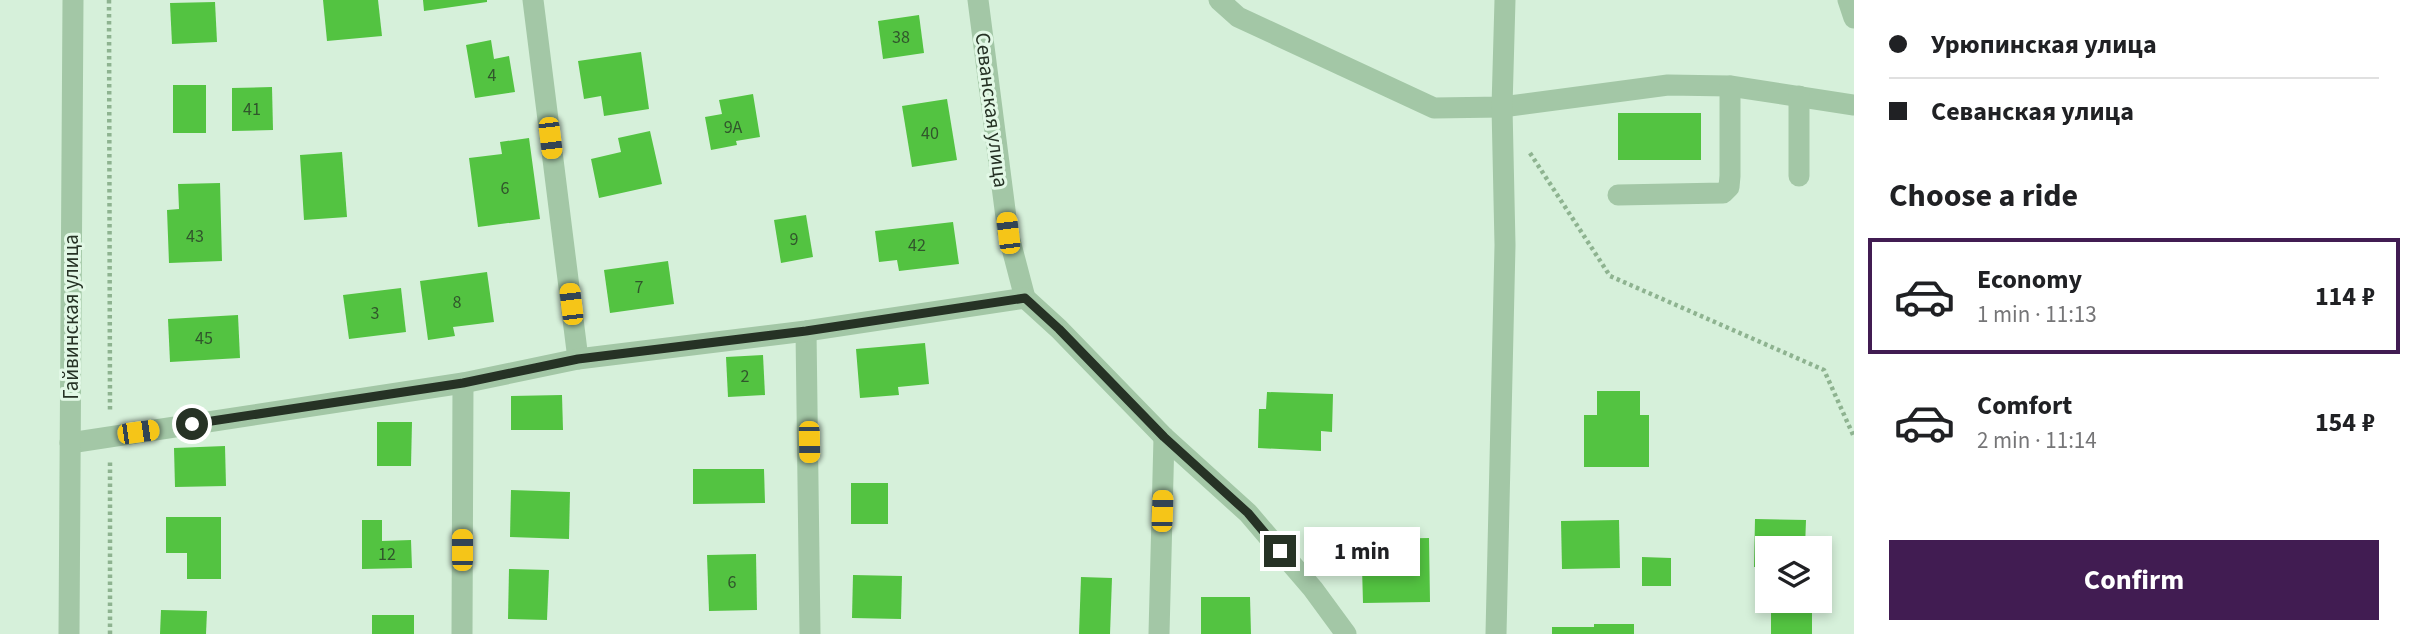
<!DOCTYPE html>
<meta charset="utf-8">
<style>
body{margin:0;font-family:"Source Sans 3",sans-serif;background:#f6f6f6;color:#202124;height:100vh;display:flex;flex-direction:column;font-size:26px;white-space:nowrap}
*{box-sizing:border-box;margin:0}
p{font-size:23px;color:#757577}
.icon{flex:none;width:38px;height:38px;fill:none;stroke:currentColor;stroke-width:2;stroke-linecap:round;stroke-linejoin:round}
.map{position:relative;flex:1;overflow:hidden}
.side{display:flex;flex-direction:column;background:#fff;width:560px}
.side>*{flex:none}
.guide{display:grid;align-content:center;height:154px;padding:0 35px;background:#fff}
.fabs{position:absolute;left:1755px;top:536px;display:grid;gap:14px}
.fabs a{display:grid;place-items:center;width:77px;height:77px;border-radius:0px;background:#fff;box-shadow:0 4px 10px #0003;font-size:35px}
.end{position:absolute;width:32px;height:32px;margin:-16px;border:9px solid #263225;background:#fff;box-shadow:0 0 0 4px #fff}
.from{border-radius:50%}
.bubble{position:absolute;height:49px;border-radius:0px;background:#fff;box-shadow:0 4px 10px #0003;font-size:23px;font-weight:700;line-height:49px;text-align:center}
.car{position:absolute;width:21px;height:42px;margin:-21px -10px;border-radius:9px;box-shadow:0 0 5px 2px #0007;background:linear-gradient(#f5c518 24%,#345 0 40%,#f5c518 0 76%,#345 0 86%,#f5c518 0)}
.guide b{display:flex;align-items:center;gap:24px;height:66px;font-size:26px}
.guide b+b{border-top:2px solid #e0e0e0}
.guide i{width:18px;height:18px;background:#202124}
ul{padding:0;list-style:none}
li{display:flex;align-items:center;gap:21px;height:116px;margin:0 14px 10px;padding:0 21px;border:4px solid transparent;border-radius:0px}
li div{flex:1}
li b{display:block;font-size:26px}
li em{font-style:normal;font-weight:700}
li.on{border-color:#411c52}
li>.icon{width:63px;height:63px;stroke-width:1.5}
h2{padding:0 35px;font-size:32px;line-height:84px}
.primary-button{display:flex;gap:14px;margin-top:auto;padding:14px 35px}
.primary-button a{flex:1;height:80px;border-radius:0px;background:#411c52;color:#fff;font-size:28px;font-weight:700;line-height:80px;text-align:center}
main{display:flex;flex:1;min-height:0}
.map>svg:first-child{display:block}
</style>
<main>
<div class="map">
<svg width="1854" height="634" viewBox="0 0 1854 634">
<rect width="100%" height="100%" fill="#d6f0da"/>
<g fill="#53c341">
<path d="M323,0H378L382,36L327,41Z"/>
<path d="M423,0H487V2L424,11Z"/>
<path d="M215,2L217,42L172,44L170,3Z"/>
<path d="M919,15L924,53L883,59L878,21Z"/>
<path d="M491,40L494,59L509,56L515,92L475,98L466,45Z"/>
<path d="M641,52L649,109L604,116L601,96L584,99L578,61Z"/>
<rect x="173" y="85" width="33" height="48"/>
<path d="M272,87L273,130L232,131V88Z"/>
<path d="M753,94L760,137L736,141L737,145L711,150L705,117L722,114L719,100Z"/>
<path d="M947,99L957,160L912,167L902,106Z"/>
<rect x="1618" y="113" width="83" height="47"/>
<path d="M650,131L662,184L599,198L591,159L621,152L618,138Z"/>
<path d="M529,138L540,219L478,227L469,158L502,154L500,142Z"/>
<path d="M342,152L347,217L304,220L300,155Z"/>
<path d="M220,183L222,261L169,263L167,210L179,209L178,184Z"/>
<path d="M806,215L813,257L781,263L774,220Z"/>
<path d="M953,222L959,264L899,271L897,260L879,262L875,231Z"/>
<path d="M668,261L674,304L610,313L604,270Z"/>
<path d="M487,272L494,322L453,327L455,336L428,340L420,281Z"/>
<path d="M401,288L406,332L349,339L343,295Z"/>
<path d="M238,315L240,358L170,362L168,319Z"/>
<path d="M925,343L929,384L898,387L899,395L860,398L856,349Z"/>
<path d="M763,355L765,395L728,397L726,357Z"/>
<path d="M1597,391H1640V415H1649V467H1584V415H1597Z"/>
<path d="M1267,392L1333,394L1332,432L1321,431V451L1258,448L1259,409H1266Z"/>
<path d="M562,395L563,430H511V396Z"/>
<path d="M377,422H412L411,466H377Z"/>
<path d="M225,446L226,486L175,487L174,448Z"/>
<path d="M693,469H764L765,503L693,504Z"/>
<rect x="851" y="483" width="37" height="41"/>
<path d="M511,490L570,492L569,539L510,537Z"/>
<path d="M166,517H221V579H187V553H166Z"/>
<path d="M1755,519L1806,520L1805,548H1768V567H1754Z"/>
<path d="M362,520H382V541L411,540L412,568L362,569Z"/>
<path d="M1619,520L1620,568L1562,569L1561,521Z"/>
<path d="M1429,538L1430,602L1363,603L1362,567H1372V539Z"/>
<path d="M756,554L757,610L709,611L707,555Z"/>
<path d="M1642,557L1671,558V586H1642Z"/>
<path d="M509,569L549,570L547,620L508,619Z"/>
<path d="M853,575L902,576L901,619L852,618Z"/>
<path d="M1081,577L1112,578L1110,634H1079Z"/>
<path d="M1201,597H1250L1251,634H1201Z"/>
<path d="M161,610L207,611L206,634H160Z"/>
<rect x="1771" y="612" width="41" height="22"/>
<rect x="372" y="615" width="42" height="19"/>
<path d="M1594,624H1634V634H1552V627H1594Z"/>
</g>
<g fill="none" stroke-linecap="round" stroke-linejoin="round">
<g stroke="#8eb390" stroke-width="4.5" stroke-dasharray="3.5 3.5" stroke-linecap="butt">
<path d="M109,0L110,413"/>
<path d="M1530,153L1610,276L1824,370L1854,437"/>
<path d="M110,634V460"/>
</g>
<g stroke="#a3c7a6" stroke-width="21">
<path d="M533,0L578,359"/>
<path d="M978,0L1008,233L1025,298L1059,329L1164,437L1248,513L1313,589L1346,634"/>
<path d="M1219,0L1238,17L1434,108L1502,107L1668,85L1730,86L1854,105"/>
<path d="M1848,0L1854,18"/>
<path d="M1799,96V176"/>
<path d="M1618,195L1723,193L1729,187L1730,176V86"/>
<path d="M806,331L810,634"/>
<path d="M70,443L463,383L578,359L806,331L1025,298"/>
<path d="M69,634L73,0"/>
<path d="M462,634L463,383"/>
<path d="M1159,634L1164,437"/>
<path d="M1496,634L1505,245L1502,107L1505,0"/>
</g>
</g>
<g fill="none" stroke-linecap="round" stroke-linejoin="round">
<path stroke="#263225" stroke-width="9" d="M192,424L463,383L578,359L806,331L1025,298L1059,329L1164,437L1248,513L1280,551"/>
</g>
<g text-anchor="middle" stroke-width="6" stroke-linejoin="round" paint-order="stroke">
<g font-size="18" fill="#31562c">
<text x="901" y="43">38</text>
<text x="492" y="81">4</text>
<text x="252" y="115">41</text>
<text x="733" y="133">9А</text>
<text x="930" y="139">40</text>
<text x="505" y="194">6</text>
<text x="195" y="242">43</text>
<text x="794" y="245">9</text>
<text x="917" y="251">42</text>
<text x="639" y="293">7</text>
<text x="457" y="308">8</text>
<text x="375" y="319">3</text>
<text x="204" y="344">45</text>
<text x="745" y="382">2</text>
<text x="387" y="560">12</text>
<text x="732" y="588">6</text>
</g>
<g font-size="21" fill="#263225" stroke="#e2f8e6">
<text transform="translate(992 110) rotate(83)" y="7">Севанская улица</text>
<text transform="translate(71 317) rotate(-90)" y="7">Гайвинская улица</text>
</g>
</g>
</svg>
<div class="fabs">
<a><svg class="icon" aria-label="layers" viewBox="0 0 24 24"><path d="M12 4l9 5-9 5-9-5zM3 14l9 5 9-5"/></svg></a>
</div>
<i class="end from" style="left:192px;top:424px"></i>
<i class="end" style="left:1280px;top:551px"></i>
<div class="bubble" style="left:1304px;top:527px;width:116px">1 min</div>
<i class="car" style="left:550px;top:138px;rotate:173deg"></i>
<i class="car" style="left:1008px;top:233px;rotate:353deg"></i>
<i class="car" style="left:571px;top:304px;rotate:353deg"></i>
<i class="car" style="left:138px;top:432px;rotate:82deg"></i>
<i class="car" style="left:809px;top:442px;rotate:179deg"></i>
<i class="car" style="left:1162px;top:511px;rotate:2deg"></i>
<i class="car" style="left:462px;top:550px;rotate:0deg"></i>
</div>
<section class="side">
<div class="guide">
<b><i class="from"></i>Урюпинская улица</b>
<b><i></i>Севанская улица</b>
</div>
<h2>Choose a ride</h2>
<ul>
<li class="on"><svg class="icon" aria-label="car" viewBox="0 0 24 24"><path d="M5 17H2v-5l4-1 3-4h7l3 4 3 1v5h-3M9 17h6M6 11h13"/><circle cx="7" cy="17" r="2"/><circle cx="17" cy="17" r="2"/></svg><div><b>Economy</b><p>1 min · 11:13</p></div><em>114 ₽</em></li>
<li><svg class="icon" aria-label="car" viewBox="0 0 24 24"><path d="M5 17H2v-5l4-1 3-4h7l3 4 3 1v5h-3M9 17h6M6 11h13"/><circle cx="7" cy="17" r="2"/><circle cx="17" cy="17" r="2"/></svg><div><b>Comfort</b><p>2 min · 11:14</p></div><em>154 ₽</em></li>
</ul>
<div class="primary-button"><a>Confirm</a></div>
</section>
</main>
